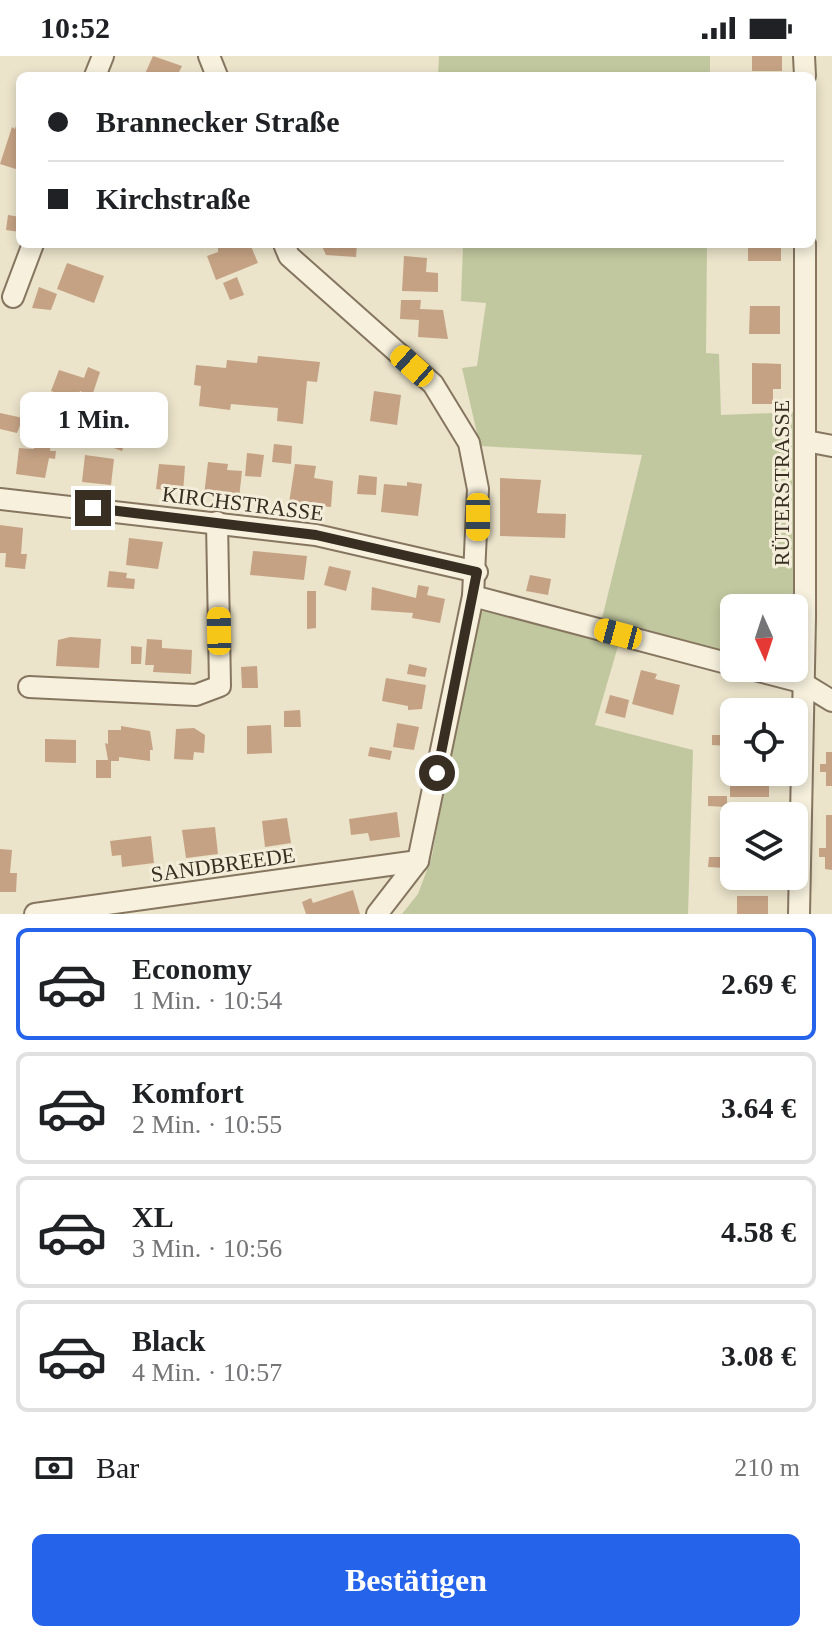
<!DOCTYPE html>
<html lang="de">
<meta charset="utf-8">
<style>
body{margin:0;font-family:Georgia,serif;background:#f6f6f6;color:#202124;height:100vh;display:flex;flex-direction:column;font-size:30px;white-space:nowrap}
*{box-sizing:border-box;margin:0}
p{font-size:26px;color:#757577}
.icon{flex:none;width:44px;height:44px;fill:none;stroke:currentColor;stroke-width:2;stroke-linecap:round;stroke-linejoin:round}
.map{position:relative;height:858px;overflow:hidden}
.details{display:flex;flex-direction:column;background:#fff;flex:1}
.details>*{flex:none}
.hud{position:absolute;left:16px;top:16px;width:800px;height:176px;border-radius:12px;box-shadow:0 4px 12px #0003;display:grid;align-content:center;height:176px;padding:0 32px;background:#fff}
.needle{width:52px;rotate:177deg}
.tools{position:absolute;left:720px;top:538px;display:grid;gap:16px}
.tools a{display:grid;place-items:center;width:88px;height:88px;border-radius:12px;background:#fff;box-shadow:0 4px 12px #0003;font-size:40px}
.end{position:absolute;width:36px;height:36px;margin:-18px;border:10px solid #382e22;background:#fff;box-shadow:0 0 0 4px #fff}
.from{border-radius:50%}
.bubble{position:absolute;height:56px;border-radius:12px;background:#fff;box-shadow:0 4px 12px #0003;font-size:26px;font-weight:700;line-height:56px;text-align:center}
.car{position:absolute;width:24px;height:48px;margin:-24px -12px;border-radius:10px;box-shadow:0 0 6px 2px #0007;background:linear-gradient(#f5c518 24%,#345 0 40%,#f5c518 0 76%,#345 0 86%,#f5c518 0)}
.hud b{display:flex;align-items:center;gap:28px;height:76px;font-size:30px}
.hud b+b{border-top:2px solid #e0e0e0}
.hud i{width:20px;height:20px;background:#202124}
ul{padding:14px 0 0;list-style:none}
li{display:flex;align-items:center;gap:24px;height:112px;margin:0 16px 12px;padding:0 16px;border:4px solid #e0e0e0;border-radius:12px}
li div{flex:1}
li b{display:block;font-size:30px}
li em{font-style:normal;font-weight:700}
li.current{border-color:#2563eb}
li>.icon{width:72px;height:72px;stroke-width:1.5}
.pay{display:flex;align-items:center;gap:20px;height:88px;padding:0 32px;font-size:30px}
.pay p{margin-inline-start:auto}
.action{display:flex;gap:16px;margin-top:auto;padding:16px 32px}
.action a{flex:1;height:92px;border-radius:12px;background:#2563eb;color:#fff;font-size:32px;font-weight:700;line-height:92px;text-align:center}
.status{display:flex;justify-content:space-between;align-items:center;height:56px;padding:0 40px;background:#fff;direction:ltr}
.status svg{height:22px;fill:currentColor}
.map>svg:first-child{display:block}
</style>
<div class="status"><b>10:52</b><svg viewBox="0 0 49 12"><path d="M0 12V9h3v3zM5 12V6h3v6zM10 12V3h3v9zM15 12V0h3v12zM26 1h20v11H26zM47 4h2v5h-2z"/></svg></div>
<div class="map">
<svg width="832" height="858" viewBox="0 0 832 858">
<rect width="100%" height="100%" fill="#ebe3ca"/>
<g fill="#c1c89f">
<path d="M439,0H710V20H438Z"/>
<path d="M451,188H707L706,297L719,298L721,359L797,356L793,552H734V611L621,580L595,669L693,694L688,858H402L418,838L432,800L474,569L481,556L491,553L598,579L642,399L480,390L462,312L477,310L486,247L461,245L463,190Z"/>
</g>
<g fill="#c5a284">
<path d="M153,0L182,10L177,20H144Z"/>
<rect x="752" y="0" width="30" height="15"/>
<path d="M17,66L20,67L19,114L0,108L12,71L15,73Z"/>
<path d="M8,159L20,161V176L6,174Z"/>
<path d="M218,188H250L258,207L216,224L207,200L218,196Z"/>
<path d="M321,188H357L356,201L326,199Z"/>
<path d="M781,188V205H748V190Z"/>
<path d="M404,200L427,202L426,216L438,217V236L402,235Z"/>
<path d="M67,207L104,220L94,247L57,233Z"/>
<path d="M237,221L244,239L230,244L223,227Z"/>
<path d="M39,231L57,238L51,254L32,252Z"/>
<path d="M401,244H421L420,253L443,254L448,283L418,281L419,264L400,263Z"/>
<path d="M750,250H780V278H749Z"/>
<path d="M258,300L320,306L317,326L307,325L303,368L277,365L278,352L231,348L230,354L199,350L201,330L194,329L196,309L226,312L227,304L257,307Z"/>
<path d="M752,307L781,308V333H773V348H752Z"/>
<path d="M88,311L100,316L92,340L80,335L77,344L51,335L59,314L84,322Z"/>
<path d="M374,335L401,339L397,369L370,365Z"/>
<path d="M0,357L23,362L17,377L0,373Z"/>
<path d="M83,365L99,370L94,385L78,380Z"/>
<path d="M116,376L127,380L122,395L111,391Z"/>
<path d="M35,378L51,380L50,395H56L55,403L49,402L45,422L16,418L19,392L34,393Z"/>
<path d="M274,388L292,390L291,408L272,406Z"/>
<path d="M247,397L264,399L261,421L245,420Z"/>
<path d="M85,399L114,403L111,429L82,426Z"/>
<path d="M208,406L228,408L227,414L242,415L239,442L204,439Z"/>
<path d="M159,408L185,410L183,436L156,433Z"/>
<path d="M295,408L316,410L314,422L333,425L331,451L289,447Z"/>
<path d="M359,419L377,421L376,439L357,438Z"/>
<path d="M500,422L541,424L537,457L566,458L565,482L500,480Z"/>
<path d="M407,426L422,428L418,460L381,456L384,428L407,430Z"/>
<path d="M0,469L23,472L21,498H27L25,513L5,511L6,497H0Z"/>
<path d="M129,482L163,486L158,513L126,509Z"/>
<path d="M253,495L307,500L304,524L250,519Z"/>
<path d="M329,510L351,515L346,535L324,529Z"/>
<path d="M109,515L127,517L126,522L135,523L134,533L107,531Z"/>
<path d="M530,519L551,523L548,539L526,535Z"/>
<path d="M418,529L429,531L427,539L445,543L440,567L412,562L413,557L371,554L372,531L416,542Z"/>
<path d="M307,535H316V572L307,573Z"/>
<path d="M70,581L101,583L99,612L56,610L58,584Z"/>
<path d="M147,583L162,584V592L192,594L191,618L153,616L154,609H145Z"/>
<path d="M131,590L142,591L141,608H131Z"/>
<path d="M409,608L427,612L425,621L407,618Z"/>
<path d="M257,610L258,632H242L241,611Z"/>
<path d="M641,614L657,618L655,623L680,629L673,659L632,648Z"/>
<path d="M386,622L426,629L422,653L408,654V650L382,645Z"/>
<path d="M610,639L629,644L625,662L605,657Z"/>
<path d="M300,654L301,671H284V655Z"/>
<path d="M397,667L419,671L414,694L393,691Z"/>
<path d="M271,669L272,697L247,698V670Z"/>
<path d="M121,670L150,675L153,694H150V705L119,701V705H111V722H96V704H108L105,687L108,688V674H121Z"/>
<path d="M194,672L205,679L204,697L194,696L193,704L174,703L176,673Z"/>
<path d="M712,679H732V690L712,689Z"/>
<path d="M45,683L76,684V707L45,706Z"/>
<path d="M370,691L392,695L390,704L368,700Z"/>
<path d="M826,696H832V730H826V716H820V708H826Z"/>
<rect x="730" y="717" width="39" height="24"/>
<path d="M708,740H727V751L708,750Z"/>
<path d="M397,756L400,781L370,785L368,777L351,779L349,763Z"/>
<path d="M826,759H832V814L825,813V801H819V792H826Z"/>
<path d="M287,762L291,787L265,791L262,765Z"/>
<path d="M215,771L218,798L186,802L182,774Z"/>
<path d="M151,780L154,807L122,811L121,799L112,800L110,785Z"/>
<path d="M0,793L12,794L10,817H17L16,836H0Z"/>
<path d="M709,801H726V812L708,811Z"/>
<path d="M353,834L360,858H306L302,846L311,842L313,847Z"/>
<rect x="737" y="840" width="31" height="18"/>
</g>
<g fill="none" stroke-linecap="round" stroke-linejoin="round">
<defs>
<g id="minor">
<path d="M209,0L217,20"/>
<path d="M804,0L805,20"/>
<path d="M95,20L103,0"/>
<path d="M284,188L289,200L433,328L469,387L478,433L473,540L418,805L377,858"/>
<path d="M13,241L33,188"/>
<path d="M806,385L832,390"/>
<path d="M0,443L316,479L477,516"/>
<path d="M473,540L734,609"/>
<path d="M747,612L801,626L832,645"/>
<path d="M29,631L196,639L220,630L217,466"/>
<path d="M35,858L418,805"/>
<path d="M799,858L805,562V188"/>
</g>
</defs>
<use href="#minor" stroke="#867660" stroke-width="24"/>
<use href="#minor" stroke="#f6f0dd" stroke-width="20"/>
</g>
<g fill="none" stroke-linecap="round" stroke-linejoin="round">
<path stroke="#382e22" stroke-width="10" d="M93,452L316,479L477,516L437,717"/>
</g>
<g text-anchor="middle" stroke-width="6" stroke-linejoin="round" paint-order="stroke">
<g font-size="22" fill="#382e22" stroke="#f3edd9">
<text transform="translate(781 427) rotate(-90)" y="8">RÜTERSTRASSE</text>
<text transform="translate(243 447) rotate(7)" y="8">KIRCHSTRASSE</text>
<text transform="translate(223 808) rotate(-8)" y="8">SANDBREEDE</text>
</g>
</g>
</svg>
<div class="tools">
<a><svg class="needle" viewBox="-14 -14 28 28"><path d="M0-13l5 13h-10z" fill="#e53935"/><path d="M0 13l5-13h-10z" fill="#757577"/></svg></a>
<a><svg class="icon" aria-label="locate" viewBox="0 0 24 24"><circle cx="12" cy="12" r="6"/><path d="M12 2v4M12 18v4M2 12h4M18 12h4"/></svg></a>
<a><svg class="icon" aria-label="layers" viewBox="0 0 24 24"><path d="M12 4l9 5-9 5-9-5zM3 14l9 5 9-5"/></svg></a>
</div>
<i class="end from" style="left:437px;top:717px"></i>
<i class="end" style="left:93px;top:452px"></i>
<div class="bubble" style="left:20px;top:336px;width:148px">1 Min.</div>
<i class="car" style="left:412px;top:310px;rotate:312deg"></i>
<i class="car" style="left:478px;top:461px;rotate:180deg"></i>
<i class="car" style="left:219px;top:575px;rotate:359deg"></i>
<i class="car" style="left:618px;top:578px;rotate:285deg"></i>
<div class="hud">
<b><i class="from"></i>Brannecker Straße</b>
<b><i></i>Kirchstraße</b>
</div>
</div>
<section class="details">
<ul>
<li class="current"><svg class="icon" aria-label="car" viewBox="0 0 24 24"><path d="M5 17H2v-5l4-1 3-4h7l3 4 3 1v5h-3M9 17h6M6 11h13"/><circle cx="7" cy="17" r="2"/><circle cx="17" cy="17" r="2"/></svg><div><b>Economy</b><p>1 Min. · 10:54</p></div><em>2.69 €</em></li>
<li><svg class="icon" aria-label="car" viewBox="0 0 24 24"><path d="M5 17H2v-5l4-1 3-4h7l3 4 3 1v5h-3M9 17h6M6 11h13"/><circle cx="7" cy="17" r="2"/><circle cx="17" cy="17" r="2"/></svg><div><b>Komfort</b><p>2 Min. · 10:55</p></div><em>3.64 €</em></li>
<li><svg class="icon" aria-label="car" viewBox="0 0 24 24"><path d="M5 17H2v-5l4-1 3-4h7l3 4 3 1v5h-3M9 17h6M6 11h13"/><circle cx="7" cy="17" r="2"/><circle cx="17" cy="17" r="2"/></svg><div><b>XL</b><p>3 Min. · 10:56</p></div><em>4.58 €</em></li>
<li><svg class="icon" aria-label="car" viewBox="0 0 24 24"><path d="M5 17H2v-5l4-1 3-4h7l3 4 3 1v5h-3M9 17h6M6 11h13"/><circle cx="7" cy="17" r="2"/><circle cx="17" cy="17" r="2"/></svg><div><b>Black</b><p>4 Min. · 10:57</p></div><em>3.08 €</em></li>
</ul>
<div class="pay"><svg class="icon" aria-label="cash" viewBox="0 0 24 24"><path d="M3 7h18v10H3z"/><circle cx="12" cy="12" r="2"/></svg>Bar<p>210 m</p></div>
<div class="action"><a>Bestätigen</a></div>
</section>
